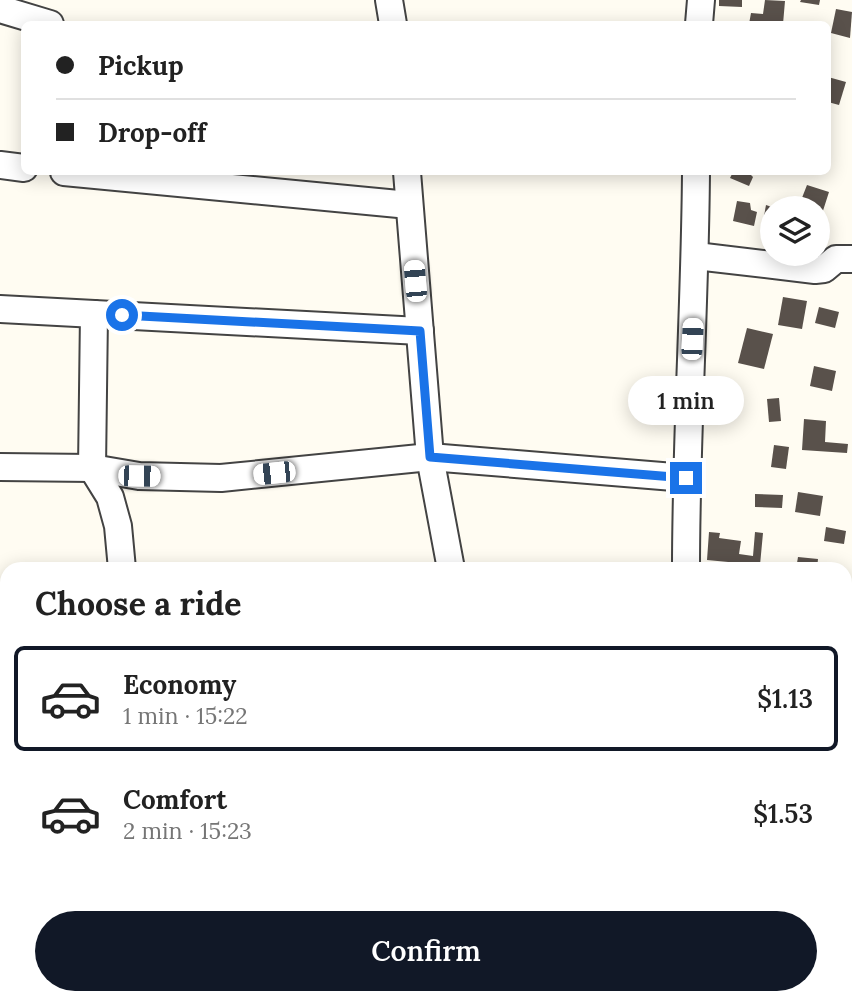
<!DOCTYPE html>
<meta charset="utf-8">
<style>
body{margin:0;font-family:Lora,serif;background:#f6f6f6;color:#222;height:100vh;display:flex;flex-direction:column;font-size:26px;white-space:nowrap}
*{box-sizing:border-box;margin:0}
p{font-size:23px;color:#767676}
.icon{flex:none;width:38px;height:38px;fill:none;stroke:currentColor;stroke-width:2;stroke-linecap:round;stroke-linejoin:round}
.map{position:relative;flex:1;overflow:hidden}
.side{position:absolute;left:0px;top:562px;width:852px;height:443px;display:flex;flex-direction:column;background:#fff;border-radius:21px 21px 0 0;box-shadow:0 4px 18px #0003}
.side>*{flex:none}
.hud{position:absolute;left:21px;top:21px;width:810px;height:154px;border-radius:10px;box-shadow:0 4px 18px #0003;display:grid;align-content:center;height:154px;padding:0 35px;background:#fff}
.tools{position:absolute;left:760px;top:196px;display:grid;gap:14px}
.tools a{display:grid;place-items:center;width:70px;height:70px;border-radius:50%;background:#fff;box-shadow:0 4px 18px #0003;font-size:35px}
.end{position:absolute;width:32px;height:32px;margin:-16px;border:9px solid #1a73e8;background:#fff;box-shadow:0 0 0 4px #fff}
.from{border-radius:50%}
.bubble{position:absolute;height:49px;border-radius:24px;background:#fff;box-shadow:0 4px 18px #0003;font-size:23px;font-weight:600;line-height:49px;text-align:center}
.car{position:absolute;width:21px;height:42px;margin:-21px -10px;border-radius:9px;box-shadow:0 0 5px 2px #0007;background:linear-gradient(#fff 24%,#345 0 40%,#fff 0 76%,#345 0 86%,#fff 0)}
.hud b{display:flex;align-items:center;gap:24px;height:66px;font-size:26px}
.hud b+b{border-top:2px solid #e0e0e0}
.hud i{width:18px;height:18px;background:#222}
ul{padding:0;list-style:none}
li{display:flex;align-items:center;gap:21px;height:105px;margin:0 14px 10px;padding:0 21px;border:4px solid transparent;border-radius:10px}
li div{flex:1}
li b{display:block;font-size:26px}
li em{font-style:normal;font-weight:600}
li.on{border-color:#111827}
li>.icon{width:63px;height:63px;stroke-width:1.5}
h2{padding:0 35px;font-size:32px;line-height:84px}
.primary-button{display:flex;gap:14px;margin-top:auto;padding:14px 35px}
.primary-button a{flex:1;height:80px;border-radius:42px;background:#111827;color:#fff;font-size:28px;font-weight:600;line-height:80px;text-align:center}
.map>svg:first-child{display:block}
</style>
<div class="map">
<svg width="852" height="1004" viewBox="0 0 852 1004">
<rect width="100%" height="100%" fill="#fffcf2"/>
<g fill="#59514b">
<path d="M719,0H742V7L719,6Z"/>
<path d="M765,0L785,1L783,24H749L751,13L763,14Z"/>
<path d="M801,0H820L819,5L800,2Z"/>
<path d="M836,9L852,12L850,38L831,33Z"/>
<path d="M828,77L846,82L839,105L828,102Z"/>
<path d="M733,172H748L753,177L749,186L730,178Z"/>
<path d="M807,185L829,192L820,220L817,219V208H798Z"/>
<path d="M737,201L750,203L751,210L757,212L754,226L733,221Z"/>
<path d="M766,205L772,207V229L762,227Z"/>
<path d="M783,297L807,301L802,329L778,325Z"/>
<path d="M819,307L839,312L835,328L815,323Z"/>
<path d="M747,328L773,334L764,369L738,363Z"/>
<path d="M814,366L836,371L832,391L810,386Z"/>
<path d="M779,398L781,421L769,422L767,399Z"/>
<path d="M804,419L826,421L825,442L848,444L847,453L802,450Z"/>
<path d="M774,445L789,447L786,469L771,467Z"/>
<path d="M798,492L823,496L820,516L795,512Z"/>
<path d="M755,494L783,495L782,508L755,507Z"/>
<path d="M826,527L846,531L844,544L824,541Z"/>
<path d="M709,532L720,533L719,538L741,541L739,554L753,556L755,532L763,533L760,565L707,560Z"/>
<path d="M798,557L818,559L817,569H796Z"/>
<path d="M845,594L849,595L848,623H845Z"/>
<path d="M0,783H2L4,801H0Z"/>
<path d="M845,816L852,818V850L845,849Z"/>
<path d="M845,882H850L847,906H845Z"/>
</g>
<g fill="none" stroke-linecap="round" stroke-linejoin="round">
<defs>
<g id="minor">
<path d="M389,0L393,24"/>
<path d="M0,9L50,24"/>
<path d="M699,24L701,0"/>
<path d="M0,165L24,168"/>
<path d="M64,172L409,205"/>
<path d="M407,172L430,457L451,569"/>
<path d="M696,256L815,270L824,269L836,259H852"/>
<path d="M0,309L420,331"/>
<path d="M94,314L92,468L110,497L118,526L122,569"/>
<path d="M0,467L92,468L139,476L221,478L430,457L686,478"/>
<path d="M686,569C686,436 695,304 696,172"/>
<path d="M0,607H7"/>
<path d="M845,728H852"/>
<path d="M0,764L7,765"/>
<path d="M0,892H7"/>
<path d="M845,964L852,965"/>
<path d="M141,998V1004"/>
<path d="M376,998V1004"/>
<path d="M653,998L654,1004"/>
</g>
</defs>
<use href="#minor" stroke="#434343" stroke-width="30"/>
<use href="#minor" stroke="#fff" stroke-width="26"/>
</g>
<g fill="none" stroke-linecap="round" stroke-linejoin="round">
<path stroke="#1a73e8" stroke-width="9" d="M122,315L420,331L430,457L686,478"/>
</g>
</svg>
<div class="tools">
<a><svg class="icon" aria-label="layers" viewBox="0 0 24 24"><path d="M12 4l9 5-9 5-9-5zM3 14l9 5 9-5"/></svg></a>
</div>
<i class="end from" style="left:122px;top:315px"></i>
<i class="end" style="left:686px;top:478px"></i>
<div class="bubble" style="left:628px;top:376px;width:116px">1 min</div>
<i class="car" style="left:415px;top:281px;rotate:355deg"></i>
<i class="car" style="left:692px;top:339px;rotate:3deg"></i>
<i class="car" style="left:274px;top:473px;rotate:264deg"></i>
<i class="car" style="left:139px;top:476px;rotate:91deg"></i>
<div class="hud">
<b><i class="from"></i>Pickup</b>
<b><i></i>Drop-off</b>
</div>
<section class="side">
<h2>Choose a ride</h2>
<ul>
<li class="on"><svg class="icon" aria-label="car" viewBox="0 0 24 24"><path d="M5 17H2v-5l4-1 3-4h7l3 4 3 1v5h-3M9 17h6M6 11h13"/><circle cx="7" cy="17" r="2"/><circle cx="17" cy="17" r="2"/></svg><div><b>Economy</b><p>1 min · 15:22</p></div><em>$1.13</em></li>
<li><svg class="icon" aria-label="car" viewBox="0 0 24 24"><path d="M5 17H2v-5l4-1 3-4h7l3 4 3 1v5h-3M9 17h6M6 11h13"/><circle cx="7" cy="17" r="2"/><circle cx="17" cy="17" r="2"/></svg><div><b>Comfort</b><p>2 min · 15:23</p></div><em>$1.53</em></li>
</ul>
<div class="primary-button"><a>Confirm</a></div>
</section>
</div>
